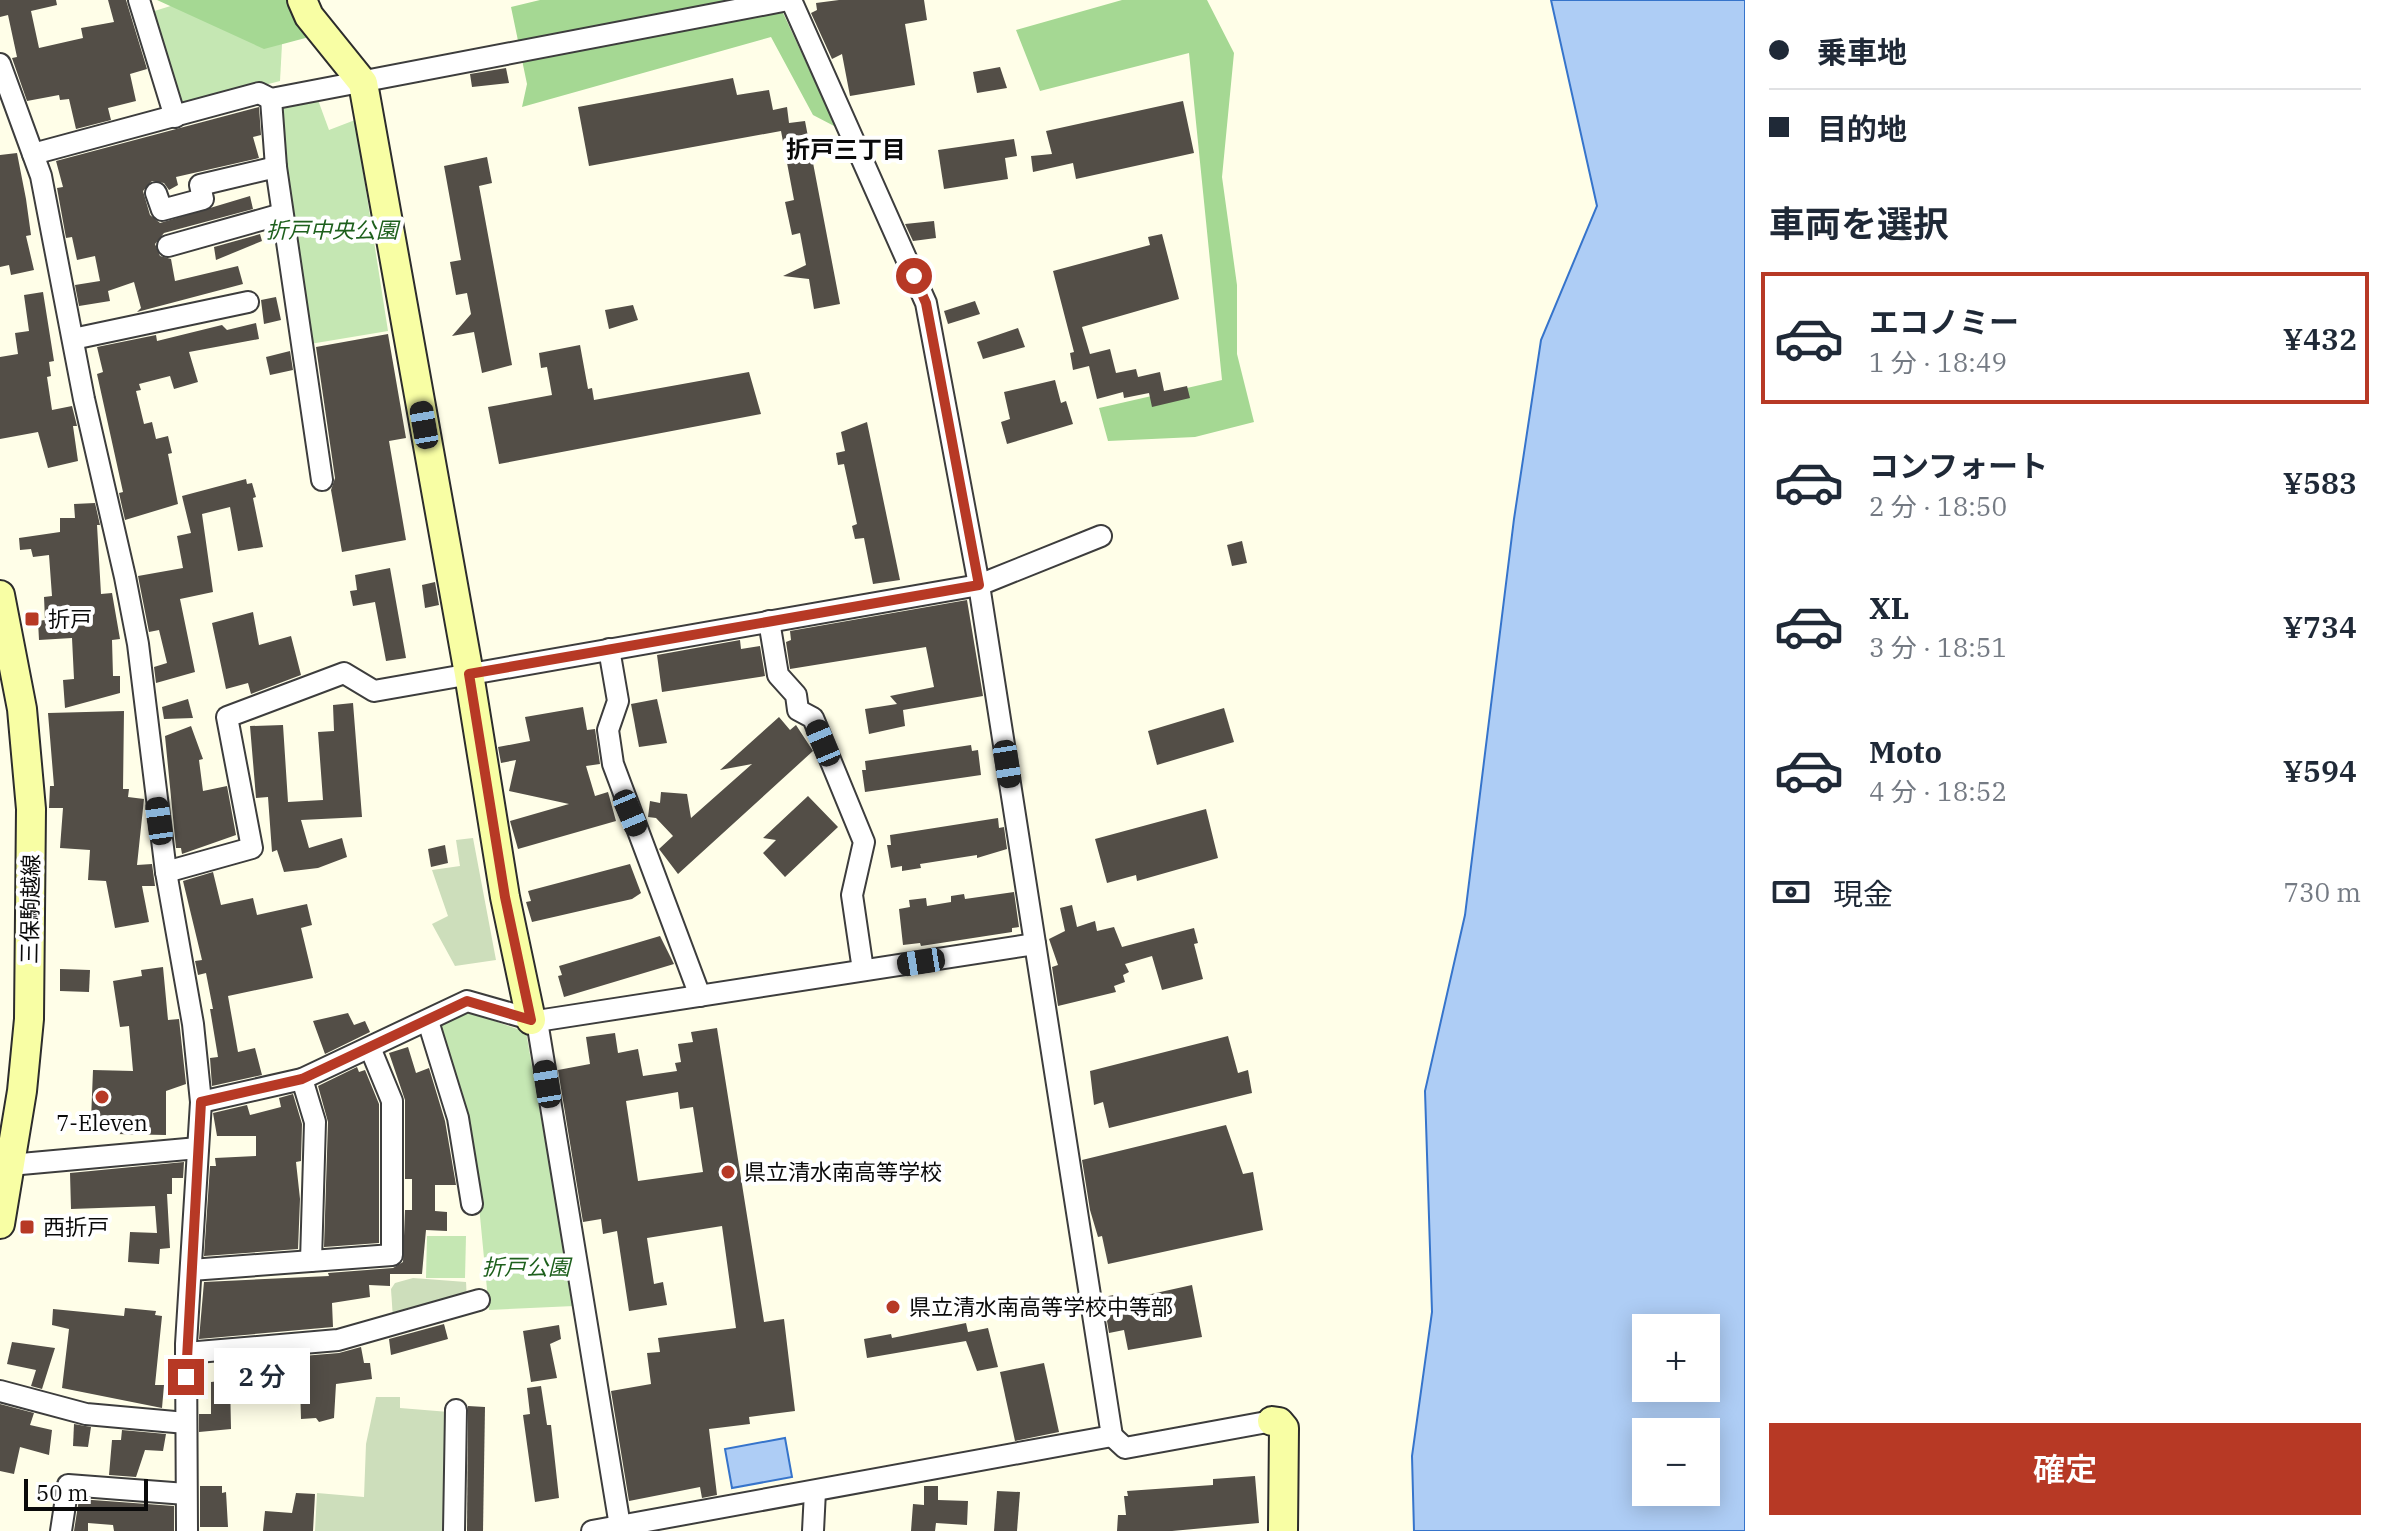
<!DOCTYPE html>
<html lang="ja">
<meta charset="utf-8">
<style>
body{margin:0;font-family:"IBM Plex Serif","Noto Sans JP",serif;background:#f6f6f7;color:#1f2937;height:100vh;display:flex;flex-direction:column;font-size:30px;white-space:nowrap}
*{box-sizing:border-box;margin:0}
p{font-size:26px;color:#747a83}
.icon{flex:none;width:44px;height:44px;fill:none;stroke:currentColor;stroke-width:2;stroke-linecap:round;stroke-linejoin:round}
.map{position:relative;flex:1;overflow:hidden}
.panel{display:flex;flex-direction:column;background:#fff;width:640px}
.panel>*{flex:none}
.guide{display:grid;align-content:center;height:176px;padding:0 24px;background:#fff}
.tools{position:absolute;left:1632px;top:1314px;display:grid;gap:16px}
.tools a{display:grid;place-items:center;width:88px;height:88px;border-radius:0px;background:#fff;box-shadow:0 4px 20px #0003;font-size:40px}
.scale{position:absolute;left:24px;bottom:20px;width:124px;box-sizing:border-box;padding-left:8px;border:4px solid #0a0a0a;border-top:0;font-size:22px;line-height:28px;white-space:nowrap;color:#0a0a0a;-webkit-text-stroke:6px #fff;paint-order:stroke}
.end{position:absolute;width:36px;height:36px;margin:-18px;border:10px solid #b73925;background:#fff;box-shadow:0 0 0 4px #fff}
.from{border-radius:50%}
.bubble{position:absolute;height:56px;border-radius:0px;background:#fff;box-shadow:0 4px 20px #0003;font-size:26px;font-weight:600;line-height:56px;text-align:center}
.car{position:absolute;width:24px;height:48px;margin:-24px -12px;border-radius:10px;box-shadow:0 0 6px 2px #0007;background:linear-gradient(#222 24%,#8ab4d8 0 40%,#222 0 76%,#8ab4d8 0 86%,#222 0)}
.guide b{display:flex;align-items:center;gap:28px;height:76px;font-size:30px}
.guide b+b{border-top:2px solid #e0e1e3}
.guide i{width:20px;height:20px;background:#1f2937}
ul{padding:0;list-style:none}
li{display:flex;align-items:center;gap:24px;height:132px;margin:0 16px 12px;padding:0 8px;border:4px solid transparent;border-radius:0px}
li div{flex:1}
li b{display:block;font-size:30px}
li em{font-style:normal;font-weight:600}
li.on{border-color:#b73925}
li>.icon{width:72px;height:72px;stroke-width:1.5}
h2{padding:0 24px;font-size:36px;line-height:96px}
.pay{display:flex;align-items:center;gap:20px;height:88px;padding:0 24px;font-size:30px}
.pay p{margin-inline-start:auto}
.cta{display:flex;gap:16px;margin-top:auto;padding:16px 24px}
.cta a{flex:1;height:92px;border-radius:0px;background:#b73925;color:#fff;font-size:32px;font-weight:600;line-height:92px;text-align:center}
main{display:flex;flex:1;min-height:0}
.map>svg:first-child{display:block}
</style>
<main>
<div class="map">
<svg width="1745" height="1531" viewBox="0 0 1745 1531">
<rect width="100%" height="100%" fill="#fffee8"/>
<g fill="#c5e7b3">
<path d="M190,0H258L282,44L280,81L178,107L148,13Z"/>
<path d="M318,100L329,130L355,120L388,331L310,344L277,117L284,107Z"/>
<path d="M469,1012L526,1032L574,1306L489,1310L475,1164L438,1024Z"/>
<path d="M427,1236H466L465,1278H426Z"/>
</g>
<g fill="#a5d893">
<path d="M157,0H293L313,36L264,49Z"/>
<path d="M540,0H777L836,127L813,115L771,37L522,107L527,84L511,7Z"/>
<path d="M1122,0H1207L1234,53L1222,177L1237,285V354L1254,422L1195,437L1108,441L1099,408L1222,380L1189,53L1040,91L1016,30Z"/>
</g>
<g fill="#cddebb">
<path d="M473,838L496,960L455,966L432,924L448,916L432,870L460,866L456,840Z"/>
<path d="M413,1278L466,1282L467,1300L393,1319L391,1289L395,1283Z"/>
<path d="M376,1397H400V1408L449,1412L446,1531H315L317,1493L364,1497L366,1444Z"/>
</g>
<g fill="#aecdf5" stroke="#3674cb" stroke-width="2" fill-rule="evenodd">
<path d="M1551,0H1745V1531H1414L1412,1456L1432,1312L1425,1091L1465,915L1514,519L1541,340L1597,206ZM1646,1328H1706V1388H1646ZM1646,1432H1706V1492H1646Z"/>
<path d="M785,1438L792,1477L732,1488L725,1449Z"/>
</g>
<g fill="#534e47" fill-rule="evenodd">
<path d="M0,0H56L57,5L31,11L39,48L83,38L81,28L114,22L108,0H126L147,69L130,74L136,101L108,108L111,120L76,129L69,99L60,100L59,95L27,101L12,58L17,57L8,15L0,17Z"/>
<path d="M839,0H924L927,20L905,24L915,85L850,96L842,54L832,59L811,13L817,10L816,3Z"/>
<path d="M1000,67L1007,88L977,93L973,72Z"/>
<path d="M506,68L509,83L472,87L470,74Z"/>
<path d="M733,78L737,95L769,90L773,110L787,107L789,123L805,121L840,304L814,309L809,279L783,276L806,265L800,233L792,235L785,202L794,200L781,131L589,166L578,107Z"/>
<path d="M1183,101L1194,153L1076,179L1073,163L1033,172L1031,156L1052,154L1046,131Z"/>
<path d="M259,107L261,135L253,137L259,158L176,177L178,185L169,190L164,183L152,181L143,191L150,215L160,223L250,196L253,209L164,233L155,244L160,256L171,259L175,281L238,266L243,284L137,312L141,308L134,282L108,291L110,301L79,306L75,285L100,281L95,256L77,260L72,237L66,238L57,188L63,187L56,161Z"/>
<path d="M1014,139L1017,156L1005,158L1008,179L944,189L938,150Z"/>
<path d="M17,153L26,199L31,235L26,236L34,270L11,275L9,265L0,267V155Z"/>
<path d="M487,157L492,183L479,186L512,365L482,373L474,332L452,336L471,314L467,293L456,295L450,262L461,260L444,166Z"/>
<path d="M934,221L936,238L913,241L905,224Z"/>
<path d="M260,234L262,241L216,260L214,247Z"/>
<path d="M1162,234L1179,299L1082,327L1090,354L1110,349L1116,373L1136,369L1138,377L1160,372L1164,391L1187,386L1190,398L1152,407L1149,393L1124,398L1123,392L1097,399L1089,366L1073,370L1070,353L1074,352L1053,271L1150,245L1148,237Z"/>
<path d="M43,292L54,361L49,362L51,376L47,377L52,410L72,406L77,426H73L78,461L48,468L38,432L0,439V357L18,354L15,333L29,331L24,295Z"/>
<path d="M276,297L281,320L264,324L261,300Z"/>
<path d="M975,301L980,314L948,324L944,311Z"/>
<path d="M633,305L638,320L609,329L605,310Z"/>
<path d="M256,323L259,339L189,352L198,382L174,389L170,376L139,384L141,390L136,391L144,424L152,422L156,439L168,436L172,453L168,454L178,504L125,520L119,493L123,492L97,374L103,372L97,347L156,335L157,341L222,325L227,330Z"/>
<path d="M1018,328L1025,347L983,359L977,342Z"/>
<path d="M388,334L406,438L389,441L406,540L342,552L331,490L335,478L316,347Z"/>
<path d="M580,345L588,389L592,388L594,400L749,372L761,414L499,464L488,407L552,395L547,367L541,368L539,353Z"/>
<path d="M290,351L293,370L270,375L266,357Z"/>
<path d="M1055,380L1061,403L1066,401L1073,424L1007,444L1001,422L1010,419L1004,392Z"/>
<path d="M867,422L900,580L873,584L864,538L855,539L852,526L857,524L844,464L838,465L836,453L845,451L841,432Z"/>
<path d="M246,479L247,484L252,483L256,497L253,498L263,547L238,551L230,507L202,514L213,592L180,599L195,672L156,683L154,667L167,663L159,630L149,632L138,576L183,568L177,536L191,533L182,496Z"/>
<path d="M95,503L100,525H97L101,594L112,593L120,639L112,640L113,676H120V693L65,708L63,680L74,679L72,638L39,640L38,621L45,620L44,597L52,596L49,555L33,557L31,549L20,550L19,538L60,532V518H75L74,504Z"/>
<path d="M1242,541L1247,563L1232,566L1227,545Z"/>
<path d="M390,568L406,658L386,661L375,602L353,606L350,591L357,590L355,575Z"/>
<path d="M435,582L439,605L425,608L422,585Z"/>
<path d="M967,600L983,696L903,710L905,726L869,734L865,709L897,704L890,696L934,687L926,647L790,669L786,642L791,640L790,631Z"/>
<path d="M253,612L259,645L291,636L301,675L251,694L248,683L226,689L212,623Z"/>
<path d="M740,640L741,649L760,646L765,676L662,692L657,655Z"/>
<path d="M188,699L193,718L164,719L162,707Z"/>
<path d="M657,699L667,743L639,747L631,704Z"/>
<path d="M353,703L362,817L301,820L309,848L342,838L347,857L318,868L284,872L277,850L272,852L268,797L256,798L250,726L283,725L288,802L323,800L318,732L334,731L333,705Z"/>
<path d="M583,707L587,730L595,729L600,764L586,766L595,796L608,792L616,821L518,849L510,821L569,804L509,791L516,760L501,763L498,747L530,741L525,717Z"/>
<path d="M1224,708L1234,742L1157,765L1148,731Z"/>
<path d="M124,711L123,789H129L128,797L144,799L137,865L152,864L155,886H142L149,922L115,928L106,881L88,880L90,850L60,848L63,808H49L50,786H54L48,713Z"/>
<path d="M779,717L790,730L796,725L813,751L678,874L659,849L673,836L656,818L648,817L650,801L660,803L661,792L687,794L691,818L752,764L720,770Z"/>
<path d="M191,726L203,759L199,760L203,791L227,786L236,835L182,854L181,848H176L165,736Z"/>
<path d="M971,745L972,751L978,750L981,775L865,792L862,770H866L865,761Z"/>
<path d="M808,796L838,827L785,877L763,853L776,840L763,838Z"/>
<path d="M1206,809L1218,858L1137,881L1136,875L1107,883L1095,839Z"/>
<path d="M998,818L999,828L1004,827L1007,849L977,858V855L920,864L921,868L902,871V866L891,868L887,845H891L890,835Z"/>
<path d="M445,845L448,863L431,867L428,849Z"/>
<path d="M630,864L641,893L632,899L532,922L526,902L531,901L528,891Z"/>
<path d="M213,872L221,905L253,898L257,915L307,904L312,925L301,928L313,978L228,996L238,1052L255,1048L262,1075L212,1086L210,1058L218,1057L210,1009H213L206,973L198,975L195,961L202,960L183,881Z"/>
<path d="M1014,892L1019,927L1012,928V932L921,946L920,943L903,945L899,909L910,907L909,900L926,898L927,906L951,902V896L964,894L965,899Z"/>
<path d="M1072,905L1077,927L1095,921L1097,931L1114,927L1122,947L1194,928L1198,943L1194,944L1203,979L1162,990L1152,956L1125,964L1129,972L1123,975L1125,982L1114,986L1116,992L1058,1006L1052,967L1058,965L1049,939L1065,931L1060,908Z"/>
<path d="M660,936L674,964L564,997L558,976L562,975L559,966Z"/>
<path d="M163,967L168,1020L179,1019L186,1084L166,1091V1135L115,1134L116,1121L91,1120L93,1070L133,1071L129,1026L120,1027L113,981L142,976L141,970Z"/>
<path d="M60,969L90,970L89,992L60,991Z"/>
<path d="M348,1013L354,1025L365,1021L370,1032L325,1054L313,1021Z"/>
<path d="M717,1028L764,1322L784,1319L795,1411L749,1417L750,1424L709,1429L717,1495L702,1498L700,1487L629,1501L611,1391L651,1384L647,1353L660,1352L658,1338L736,1328L722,1226L647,1238L654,1284L663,1282L667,1305L629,1311L617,1231L603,1234L601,1219L583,1222L558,1070L590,1064L586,1037L615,1033L618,1053L638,1049L643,1076L677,1071L675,1063L681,1062L678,1044L693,1042L691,1032ZM678,1092L680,1109L693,1107L703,1172L638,1181L626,1101Z"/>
<path d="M1228,1036L1238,1073L1248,1070L1252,1093L1109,1128L1103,1102L1094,1105L1090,1071Z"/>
<path d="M408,1047L416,1073L429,1068L445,1121L456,1185H435V1211L447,1212V1231L426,1230L422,1274H390V1286L369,1285L370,1297L332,1303L333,1327L199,1339L204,1282L329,1276L328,1273L393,1268L403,1262L405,1210H412V1179H405V1100L389,1053Z"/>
<path d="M357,1067L359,1072L365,1070L379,1104V1243L324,1247L328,1122L318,1086Z"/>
<path d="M293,1094L302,1124L301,1161L296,1162L300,1199L298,1249L204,1256L210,1166H216L215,1158L256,1156V1136H217L213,1113L247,1105L250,1115L281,1107L279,1098Z"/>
<path d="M1226,1125L1243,1174L1253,1172L1263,1230L1108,1264L1102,1236L1098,1237L1090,1210L1082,1160Z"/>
<path d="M184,1162L183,1178H172V1194H167L170,1248L160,1249L159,1264L128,1262L130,1232L157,1233L155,1206L71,1209L70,1173Z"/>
<path d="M1192,1285L1202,1337L1128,1350L1124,1330L1109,1333L1103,1297L1114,1295L1115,1302Z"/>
<path d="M125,1308L156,1311L155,1315L162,1316L155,1385H164L162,1408L62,1388L69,1329L52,1325L53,1309L124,1316Z"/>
<path d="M966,1323L968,1332L988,1328L998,1367L977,1371L966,1341L867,1358L864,1339L891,1334L892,1338Z"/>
<path d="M444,1324L448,1339L391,1355L389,1339Z"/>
<path d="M559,1325L561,1339L550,1344L557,1378L531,1382L523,1331Z"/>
<path d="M12,1342L55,1348L42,1389L31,1386L36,1370L7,1364Z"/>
<path d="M361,1347L364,1363H370L372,1379L336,1384L334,1418L319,1422L316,1418L301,1419L300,1384L297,1382L231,1385L229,1362L339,1353Z"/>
<path d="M1044,1363L1059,1432L1015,1441L1000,1372Z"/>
<path d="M230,1380L231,1429L199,1432V1414H211V1382Z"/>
<path d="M541,1386L547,1425H551L559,1498L535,1502L523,1415L530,1414L527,1388Z"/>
<path d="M0,1404L34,1413L30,1425L52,1430L49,1455L20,1447L14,1474L0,1471Z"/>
<path d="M468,1406L485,1407L483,1531H467Z"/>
<path d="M74,1424L91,1427L88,1447L73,1446Z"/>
<path d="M122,1430L166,1434L163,1451L145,1450L136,1477L109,1475L112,1440H121Z"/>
<path d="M1255,1476L1259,1523L1172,1531H1117L1118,1515H1126L1124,1496H1128L1127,1491L1213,1485V1479Z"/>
<path d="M200,1486H222V1493L226,1492L228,1527H200Z"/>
<path d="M924,1486H938V1500L968,1501L967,1525L936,1523L935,1531H911L913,1504L924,1505Z"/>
<path d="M997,1491L1020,1492L1017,1531H994Z"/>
<path d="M296,1493L315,1494L313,1531H263L265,1511L292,1513Z"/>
<path d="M79,1499L174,1506V1531H114L113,1525L88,1523V1531H74Z"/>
</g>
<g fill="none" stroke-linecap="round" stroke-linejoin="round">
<defs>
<g id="street">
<path d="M139,0L175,117"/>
<path d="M0,64L41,176L84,399L125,577L138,644L166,872L193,1024L201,1102L186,1344L187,1531"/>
<path d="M271,99L276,167L322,480"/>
<path d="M33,154L259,93L271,99L788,0"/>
<path d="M156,193L162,210L203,199L200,185L276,167"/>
<path d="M168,246L282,214"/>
<path d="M73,339L248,302"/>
<path d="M769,621L778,675L796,695L798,710L813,718L864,842L852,895L863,970"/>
<path d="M609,649L618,701L608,730L613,764L700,996"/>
<path d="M166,872L252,848L227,717L344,673L374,691L979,585L1101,536"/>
<path d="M428,1021L458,1118L472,1204"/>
<path d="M537,1021L620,1526"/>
<path d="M302,1079L315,1122L311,1261"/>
<path d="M201,1102L302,1079L467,1001L537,1021L1035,944"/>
<path d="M10,1165L198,1148"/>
<path d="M191,1270L392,1255V1101L371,1050"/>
<path d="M186,1353L338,1340L479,1300"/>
<path d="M0,1391L86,1414L186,1423"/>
<path d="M1112,1436L1125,1448L1272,1421"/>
<path d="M61,1531L68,1485L186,1494"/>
<path d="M454,1531L456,1410"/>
<path d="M592,1531L1112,1436L979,585L926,303L791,0"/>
<path d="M813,1531L815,1491"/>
</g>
<g id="secondary">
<path d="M302,0L309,16L363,83L469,674L505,897L531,1020"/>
<path d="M0,595L22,709L31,809L29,1019L22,1091L0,1224"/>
<path d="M1272,1421L1279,1422L1284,1428L1283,1531"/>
</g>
</defs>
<use href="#street" stroke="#3d3d3d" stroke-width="24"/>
<use href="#secondary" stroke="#2c2c2c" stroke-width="32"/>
<use href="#street" stroke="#fff" stroke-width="20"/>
<use href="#secondary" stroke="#f8fea4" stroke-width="28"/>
</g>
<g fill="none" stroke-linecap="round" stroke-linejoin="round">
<path stroke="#b73925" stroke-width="10" d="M186,1377L201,1102L302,1079L467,1001L531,1020L505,897L469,674L979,585L926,303L914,276"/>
</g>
<g fill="#b73925" stroke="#fff" stroke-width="3">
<rect x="24" y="611" width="16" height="16" rx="4"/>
<circle cx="102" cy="1097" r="8"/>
<circle cx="728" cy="1172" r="8"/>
<rect x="19" y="1219" width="16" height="16" rx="4"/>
<circle cx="893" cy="1307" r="8"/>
</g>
<g text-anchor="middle" stroke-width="8" stroke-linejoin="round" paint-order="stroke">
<g font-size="22" font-style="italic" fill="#1e601d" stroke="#fff">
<text x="332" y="238">折戸中央公園</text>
<text x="526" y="1275">折戸公園</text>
</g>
<g font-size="22" fill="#0a0a0a" stroke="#fff" text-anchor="start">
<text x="48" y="627">折戸</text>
<text x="102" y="1131" text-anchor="middle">7-Eleven</text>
<text x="744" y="1180">県立清水南高等学校</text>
<text x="43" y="1235">西折戸</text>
<text x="909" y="1315">県立清水南高等学校中等部</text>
</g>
<g font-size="22" fill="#0a0a0a" stroke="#fff">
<text transform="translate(30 909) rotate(-89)" y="8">三保駒越線</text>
</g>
<g font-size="24" font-weight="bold" fill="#0a0a0a" stroke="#fff">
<text x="846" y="158">折戸三丁目</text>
</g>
</g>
</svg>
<div class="tools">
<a>+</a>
<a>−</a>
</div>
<div class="scale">50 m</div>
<i class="end from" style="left:914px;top:276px"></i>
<i class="end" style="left:186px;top:1377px"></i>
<div class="bubble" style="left:214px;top:1348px;width:96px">2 分</div>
<i class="car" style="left:424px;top:425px;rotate:350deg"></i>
<i class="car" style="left:823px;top:743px;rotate:337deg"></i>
<i class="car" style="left:1007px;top:764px;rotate:171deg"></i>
<i class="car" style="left:630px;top:813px;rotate:157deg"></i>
<i class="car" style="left:159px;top:821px;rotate:352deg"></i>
<i class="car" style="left:921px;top:962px;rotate:261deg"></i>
<i class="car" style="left:547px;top:1084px;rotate:351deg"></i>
</div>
<section class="panel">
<div class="guide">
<b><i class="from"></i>乗車地</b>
<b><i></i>目的地</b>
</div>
<h2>車両を選択</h2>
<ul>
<li class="on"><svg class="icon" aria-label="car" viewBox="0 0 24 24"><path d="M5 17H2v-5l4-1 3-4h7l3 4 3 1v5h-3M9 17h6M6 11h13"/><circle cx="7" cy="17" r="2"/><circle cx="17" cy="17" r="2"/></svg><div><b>エコノミー</b><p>1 分 · 18:49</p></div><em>¥432</em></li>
<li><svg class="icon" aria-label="car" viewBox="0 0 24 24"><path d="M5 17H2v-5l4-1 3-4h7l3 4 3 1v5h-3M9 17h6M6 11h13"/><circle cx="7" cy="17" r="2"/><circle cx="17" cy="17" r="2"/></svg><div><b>コンフォート</b><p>2 分 · 18:50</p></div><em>¥583</em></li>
<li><svg class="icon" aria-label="car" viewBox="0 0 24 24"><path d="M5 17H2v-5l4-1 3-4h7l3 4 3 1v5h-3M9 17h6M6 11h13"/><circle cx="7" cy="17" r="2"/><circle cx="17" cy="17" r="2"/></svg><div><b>XL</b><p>3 分 · 18:51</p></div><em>¥734</em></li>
<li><svg class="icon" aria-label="car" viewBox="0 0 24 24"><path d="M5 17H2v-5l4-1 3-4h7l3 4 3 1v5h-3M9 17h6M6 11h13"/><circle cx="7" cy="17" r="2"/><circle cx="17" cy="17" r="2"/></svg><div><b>Moto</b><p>4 分 · 18:52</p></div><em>¥594</em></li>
</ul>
<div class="pay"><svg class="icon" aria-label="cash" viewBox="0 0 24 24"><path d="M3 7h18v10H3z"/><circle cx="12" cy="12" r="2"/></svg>現金<p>730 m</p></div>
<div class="cta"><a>確定</a></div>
</section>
</main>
